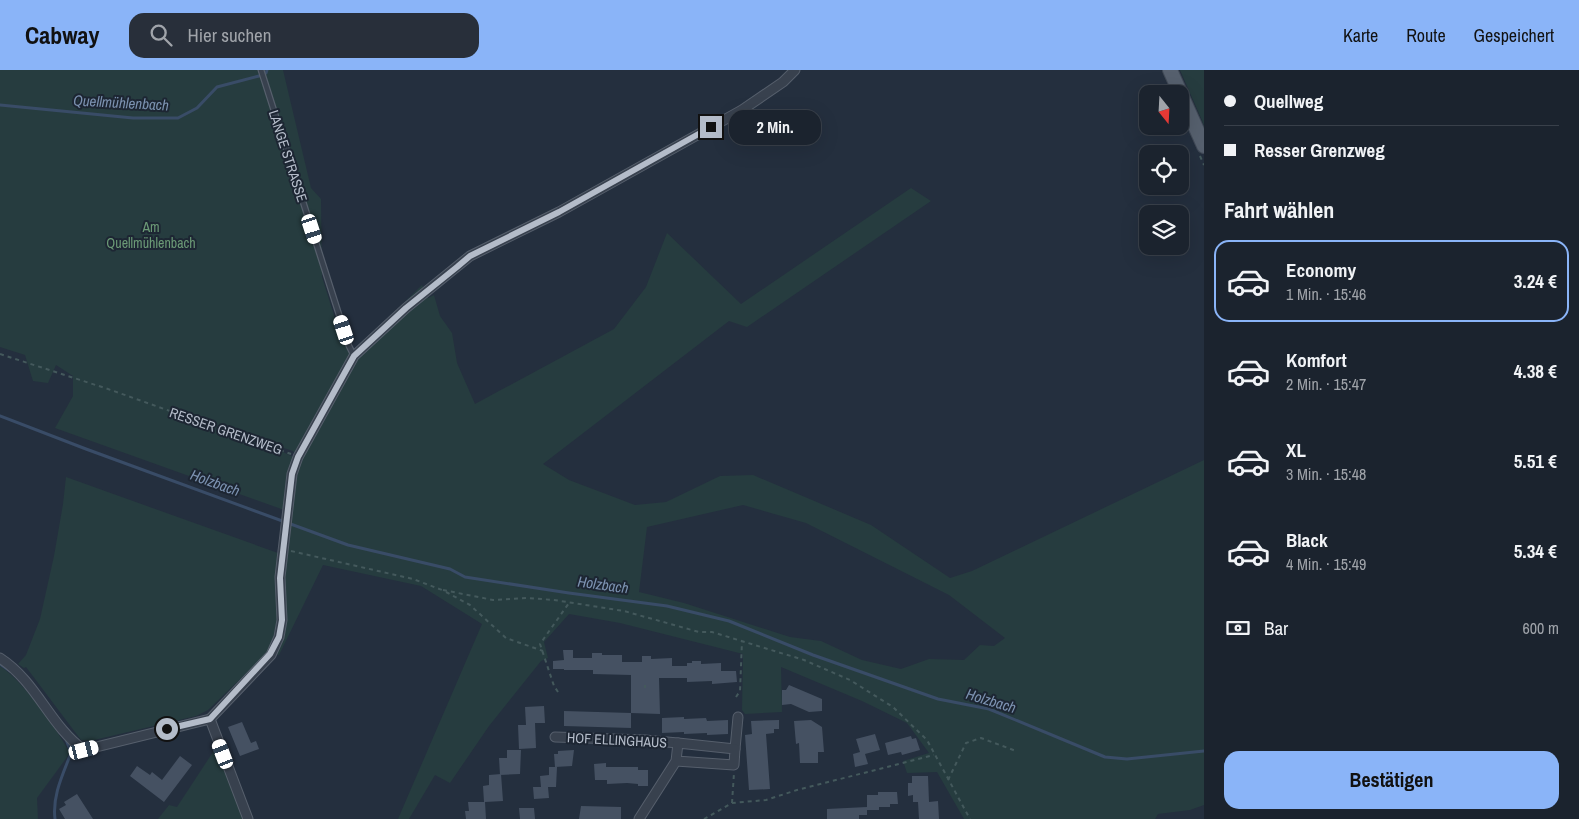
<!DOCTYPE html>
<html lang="de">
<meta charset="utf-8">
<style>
body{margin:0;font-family:"Archivo Narrow",sans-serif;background:#282f3a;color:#f1f3f6;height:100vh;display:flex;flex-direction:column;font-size:19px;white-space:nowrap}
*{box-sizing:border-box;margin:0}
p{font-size:16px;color:#a0a4aa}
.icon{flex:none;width:28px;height:28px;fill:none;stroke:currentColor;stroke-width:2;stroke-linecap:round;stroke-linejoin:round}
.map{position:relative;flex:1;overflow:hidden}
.drawer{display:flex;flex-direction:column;background:#1b232e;width:375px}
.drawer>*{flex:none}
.hud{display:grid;align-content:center;height:110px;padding:0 20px;background:#1b232e}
.needle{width:32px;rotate:162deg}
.fabs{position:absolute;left:1139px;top:15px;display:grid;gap:10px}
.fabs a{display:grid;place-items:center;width:50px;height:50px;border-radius:10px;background:#1b232e;box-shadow:0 5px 20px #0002,0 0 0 1px #39404a;font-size:25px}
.end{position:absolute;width:22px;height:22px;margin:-11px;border:6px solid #b4bcc9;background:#111;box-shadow:0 0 0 2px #111}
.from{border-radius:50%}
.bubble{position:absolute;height:35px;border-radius:15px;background:#1b232e;box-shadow:0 5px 20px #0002,0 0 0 1px #39404a;font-size:16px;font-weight:800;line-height:35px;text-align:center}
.car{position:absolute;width:15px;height:30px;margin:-15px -8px;border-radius:6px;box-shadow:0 0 4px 1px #0007;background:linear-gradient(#fff 24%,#345 0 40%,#fff 0 76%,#345 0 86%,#fff 0)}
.hud b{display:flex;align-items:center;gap:18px;height:48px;font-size:19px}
.hud b+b{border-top:1px solid #39404a}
.hud i{width:12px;height:12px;background:#f1f3f6}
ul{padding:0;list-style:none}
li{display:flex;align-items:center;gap:15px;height:82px;margin:0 10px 8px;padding:0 10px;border:2px solid transparent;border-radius:15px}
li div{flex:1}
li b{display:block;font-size:19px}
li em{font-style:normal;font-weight:800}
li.selected{border-color:#8ab4f8}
li>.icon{width:45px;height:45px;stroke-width:1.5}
h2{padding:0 20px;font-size:22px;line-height:60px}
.pay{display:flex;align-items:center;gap:12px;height:55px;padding:0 20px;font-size:19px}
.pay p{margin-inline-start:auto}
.button{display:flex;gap:10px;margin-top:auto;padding:10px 20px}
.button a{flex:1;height:58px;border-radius:15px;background:#8ab4f8;color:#111;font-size:20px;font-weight:800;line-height:58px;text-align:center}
header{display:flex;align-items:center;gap:30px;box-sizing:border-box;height:70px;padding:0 25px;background:#8ab4f8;color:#111}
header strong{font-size:24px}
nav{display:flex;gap:28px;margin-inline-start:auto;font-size:18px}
.search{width:350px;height:45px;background:#282f3a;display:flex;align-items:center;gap:12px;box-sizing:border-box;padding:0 18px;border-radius:15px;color:#a0a4aa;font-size:19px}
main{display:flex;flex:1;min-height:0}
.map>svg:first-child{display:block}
</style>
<header>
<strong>Cabway</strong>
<div class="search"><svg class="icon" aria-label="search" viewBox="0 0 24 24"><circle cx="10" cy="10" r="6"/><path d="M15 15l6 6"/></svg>Hier suchen</div>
<nav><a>Karte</a><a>Route</a><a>Gespeichert</a></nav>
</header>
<main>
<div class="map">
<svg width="1204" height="749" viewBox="0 0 1204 749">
<rect width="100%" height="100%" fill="#242f3e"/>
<g fill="#263c3f" fill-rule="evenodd">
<path d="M0,0H283L311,118L321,129L322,207L338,258L351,285L422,215L428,228L434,225L440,246L452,263L457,293L475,334L614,259L646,217L667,163L741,234L911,118L931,131L747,257L729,251L543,394L569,410L635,435L666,432L720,406L753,405L871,455L950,508L972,501L1204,390V735L1190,740L1158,744L1155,749H964L937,702L907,703L903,691L929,683L907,653L862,631L781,597L782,642L745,644L742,640L743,584L620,553L569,544L544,572L548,588L541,591L489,656L450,713L435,705L409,749H398L482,554L421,516L323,495L279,585L267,583L208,640L196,646L90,671L81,670L26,597L24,598L18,594L26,585L40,549L54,486L63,434L66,407L278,483L299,389L293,381L257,369L297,389L287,441L55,358L73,326V306L56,295L48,313L33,311L25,285L0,277ZM743,435L806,453L949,525L1005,568L994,576L980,575L964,590L929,589L901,599L862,590L821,571L790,567L684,533L639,522L647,457Z"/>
<path d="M1180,0H1204V56L1201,48Z"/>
<path d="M0,596C24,612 56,658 70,683L37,728L38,749H0Z"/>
<path d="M215,679L220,680L246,749H158L169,735L177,737Z"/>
</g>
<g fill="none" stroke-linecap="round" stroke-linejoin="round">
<g stroke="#394c67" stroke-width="3">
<path d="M266,3L267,0"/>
<path d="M0,35L133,48H178L197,38L217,17L259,6"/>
<path d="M0,346L86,379L348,475L450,499L465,507L569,523L667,536L729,551L813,585L938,629L989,639L1105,687L1127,689L1204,681"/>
<path d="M0,594L10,601"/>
<path d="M55,749C52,726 63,704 71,683L66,669"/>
</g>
</g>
<g fill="#455162">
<path d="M563,580H573V588H592V583H602V585H622V592H642V586H651V589L672,588V596H687V593H692V591H701V594L721,593V601H736L737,612L712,614V611L687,612V608H659L660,644L631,643V658L564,656V641L631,643V605L593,604V600H564V599H553V591L564,590Z"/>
<path d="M789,615L822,629V641L809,642L791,634L782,635V620H786Z"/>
<path d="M544,636L545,653H535L536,678L519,679L518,655H526L525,637Z"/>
<path d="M684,647V649L706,648L707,651L728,650V664L707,665V663L684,664V662L662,663V648Z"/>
<path d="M779,650V659H774V663L766,664L770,719L749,720L745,665L752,664L751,651Z"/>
<path d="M811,650L822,657L824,682H818V693H800L799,673L796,674L794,651Z"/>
<path d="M242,652L251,673L256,671L259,679L240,686L228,657Z"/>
<path d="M875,664L880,680L865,684L868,694L855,697L853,684L860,682L856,669Z"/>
<path d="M911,666L912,669L916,668L920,680L902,685L901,682L888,685L885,673Z"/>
<path d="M507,680H521L520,704L500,705L499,688H507Z"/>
<path d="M574,680L572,696L555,697L554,684H558V681Z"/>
<path d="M180,686L192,695L164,732L130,706L137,696L150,705L152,702L162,710Z"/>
<path d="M606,693V697H638V700H648V716H638V714L627,713L607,714V710H595L594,694Z"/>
<path d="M549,697H557L556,717H548L549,728L534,729L533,717H541L540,706L549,705Z"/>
<path d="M501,704L503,731L485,732L486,749H466L465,741H469L468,732H484L483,716L489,715V705Z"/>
<path d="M912,706H928L929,732L938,731L939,749H919L918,732H913V725L908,726V713H912Z"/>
<path d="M878,722H897L898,734H890V737H879V740H867V745H859V749H827V739L867,737V725H878Z"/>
<path d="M77,724L93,749H65L59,739L66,735L64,732Z"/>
<path d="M581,736L621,737V749H579Z"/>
<path d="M519,738H534L535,749H520Z"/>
</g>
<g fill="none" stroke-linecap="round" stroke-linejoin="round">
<defs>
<path id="service" d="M261,0L349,276L354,286"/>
<g id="minor">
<path d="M0,588C37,612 50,656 84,680L210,649L271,585L279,567L282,550L280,507L292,404L298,387L354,286L406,238L470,186L559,142L742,40L783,12L795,0"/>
<path d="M210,649L248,749"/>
<path d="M555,667L645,670L678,673"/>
<path d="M735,679L738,647"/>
<path d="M639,749L676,691L678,673L735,679L734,695L676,691"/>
</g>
<path id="primary" d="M1170,0L1204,76"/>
</defs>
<use href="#service" stroke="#565f6c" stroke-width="7"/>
<use href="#minor" stroke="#565f6c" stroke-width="11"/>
<use href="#primary" stroke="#414a57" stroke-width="16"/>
<g stroke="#44595c" stroke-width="2" stroke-dasharray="4 4" stroke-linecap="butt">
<path d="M1200,86L1204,95"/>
<path d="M0,284L108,319L291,384"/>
<path d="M291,481L413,509L442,520"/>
<path d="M443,520L493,530L528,528L554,530L624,541L699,562H712L804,590L850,610L893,637L927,670L970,749"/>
<path d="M446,522L470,535L506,568L543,581"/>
<path d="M645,618V615"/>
<path d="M558,622L554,616L540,574L569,533"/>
<path d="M736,627L740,621L742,571"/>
<path d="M948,710L966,673L981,668L1016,681"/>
<path d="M732,733L734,703"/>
<path d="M704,749L732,733L766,730L797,720L934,685"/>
</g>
<use href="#service" stroke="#38414e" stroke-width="4.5"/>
<use href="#minor" stroke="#38414e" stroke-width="9"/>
<use href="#primary" stroke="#56606e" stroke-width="14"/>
</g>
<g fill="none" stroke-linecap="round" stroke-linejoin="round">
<path stroke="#b4bcc9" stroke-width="6" d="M167,659L210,649L270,584L279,567L282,550L280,508L292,404L298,387L354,286L406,238L457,197L470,186L559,142L711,57"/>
</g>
<g text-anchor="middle" stroke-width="4" stroke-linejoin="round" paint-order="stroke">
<g font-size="14" fill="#b4bcc9" stroke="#1d2633">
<text transform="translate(288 86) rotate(72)" y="5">LANGE STRASSE</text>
<text transform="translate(226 361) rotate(19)" y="5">RESSER GRENZWEG</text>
<text transform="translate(617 670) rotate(3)" y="5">HOF ELLINGHAUS</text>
</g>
<g font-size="14" fill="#6b9a76" stroke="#1d2633">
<text x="151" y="162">Am<tspan x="151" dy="16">Quellmühlenbach</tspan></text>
</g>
<g font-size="15" font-style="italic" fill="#7c92b1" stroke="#1d2633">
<text transform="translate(121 33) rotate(3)" y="5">Quellmühlenbach</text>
<text transform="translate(215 413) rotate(20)" y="5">Holzbach</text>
<text transform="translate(603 515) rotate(8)" y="5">Holzbach</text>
<text transform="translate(991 631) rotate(17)" y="5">Holzbach</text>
</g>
</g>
</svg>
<div class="fabs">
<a><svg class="needle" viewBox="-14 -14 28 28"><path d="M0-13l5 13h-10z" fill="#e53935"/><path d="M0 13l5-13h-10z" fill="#a0a4aa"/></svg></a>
<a><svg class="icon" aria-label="locate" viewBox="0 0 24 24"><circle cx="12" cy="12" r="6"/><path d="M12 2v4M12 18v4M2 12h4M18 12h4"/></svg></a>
<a><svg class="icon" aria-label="layers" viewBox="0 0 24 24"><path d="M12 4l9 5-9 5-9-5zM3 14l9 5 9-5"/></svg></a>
</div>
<i class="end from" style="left:167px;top:659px"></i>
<i class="end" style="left:711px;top:57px"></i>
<div class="bubble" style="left:729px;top:40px;width:92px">2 Min.</div>
<i class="car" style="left:312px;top:159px;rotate:162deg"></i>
<i class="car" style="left:344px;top:260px;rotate:342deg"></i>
<i class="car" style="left:84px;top:680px;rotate:76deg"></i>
<i class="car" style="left:223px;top:684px;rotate:339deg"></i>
</div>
<section class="drawer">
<div class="hud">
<b><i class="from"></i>Quellweg</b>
<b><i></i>Resser Grenzweg</b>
</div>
<h2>Fahrt wählen</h2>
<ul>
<li class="selected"><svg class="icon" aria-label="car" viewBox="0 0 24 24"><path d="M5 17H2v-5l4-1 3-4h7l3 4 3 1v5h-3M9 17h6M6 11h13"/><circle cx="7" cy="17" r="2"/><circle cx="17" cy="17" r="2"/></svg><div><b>Economy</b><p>1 Min. · 15:46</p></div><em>3.24 €</em></li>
<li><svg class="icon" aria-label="car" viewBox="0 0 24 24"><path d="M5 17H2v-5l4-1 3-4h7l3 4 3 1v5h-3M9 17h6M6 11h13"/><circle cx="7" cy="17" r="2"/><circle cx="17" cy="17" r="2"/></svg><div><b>Komfort</b><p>2 Min. · 15:47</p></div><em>4.38 €</em></li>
<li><svg class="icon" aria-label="car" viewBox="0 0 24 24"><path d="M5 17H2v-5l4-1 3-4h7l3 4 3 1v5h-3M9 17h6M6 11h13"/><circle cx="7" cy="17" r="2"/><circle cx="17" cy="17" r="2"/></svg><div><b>XL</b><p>3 Min. · 15:48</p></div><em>5.51 €</em></li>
<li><svg class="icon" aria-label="car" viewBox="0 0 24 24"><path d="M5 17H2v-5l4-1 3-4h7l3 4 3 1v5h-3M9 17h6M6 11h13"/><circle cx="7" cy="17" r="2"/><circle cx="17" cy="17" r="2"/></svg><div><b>Black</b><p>4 Min. · 15:49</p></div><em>5.34 €</em></li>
</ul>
<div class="pay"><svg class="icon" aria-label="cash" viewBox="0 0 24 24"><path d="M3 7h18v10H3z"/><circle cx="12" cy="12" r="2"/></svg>Bar<p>600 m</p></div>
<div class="button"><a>Bestätigen</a></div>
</section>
</main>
